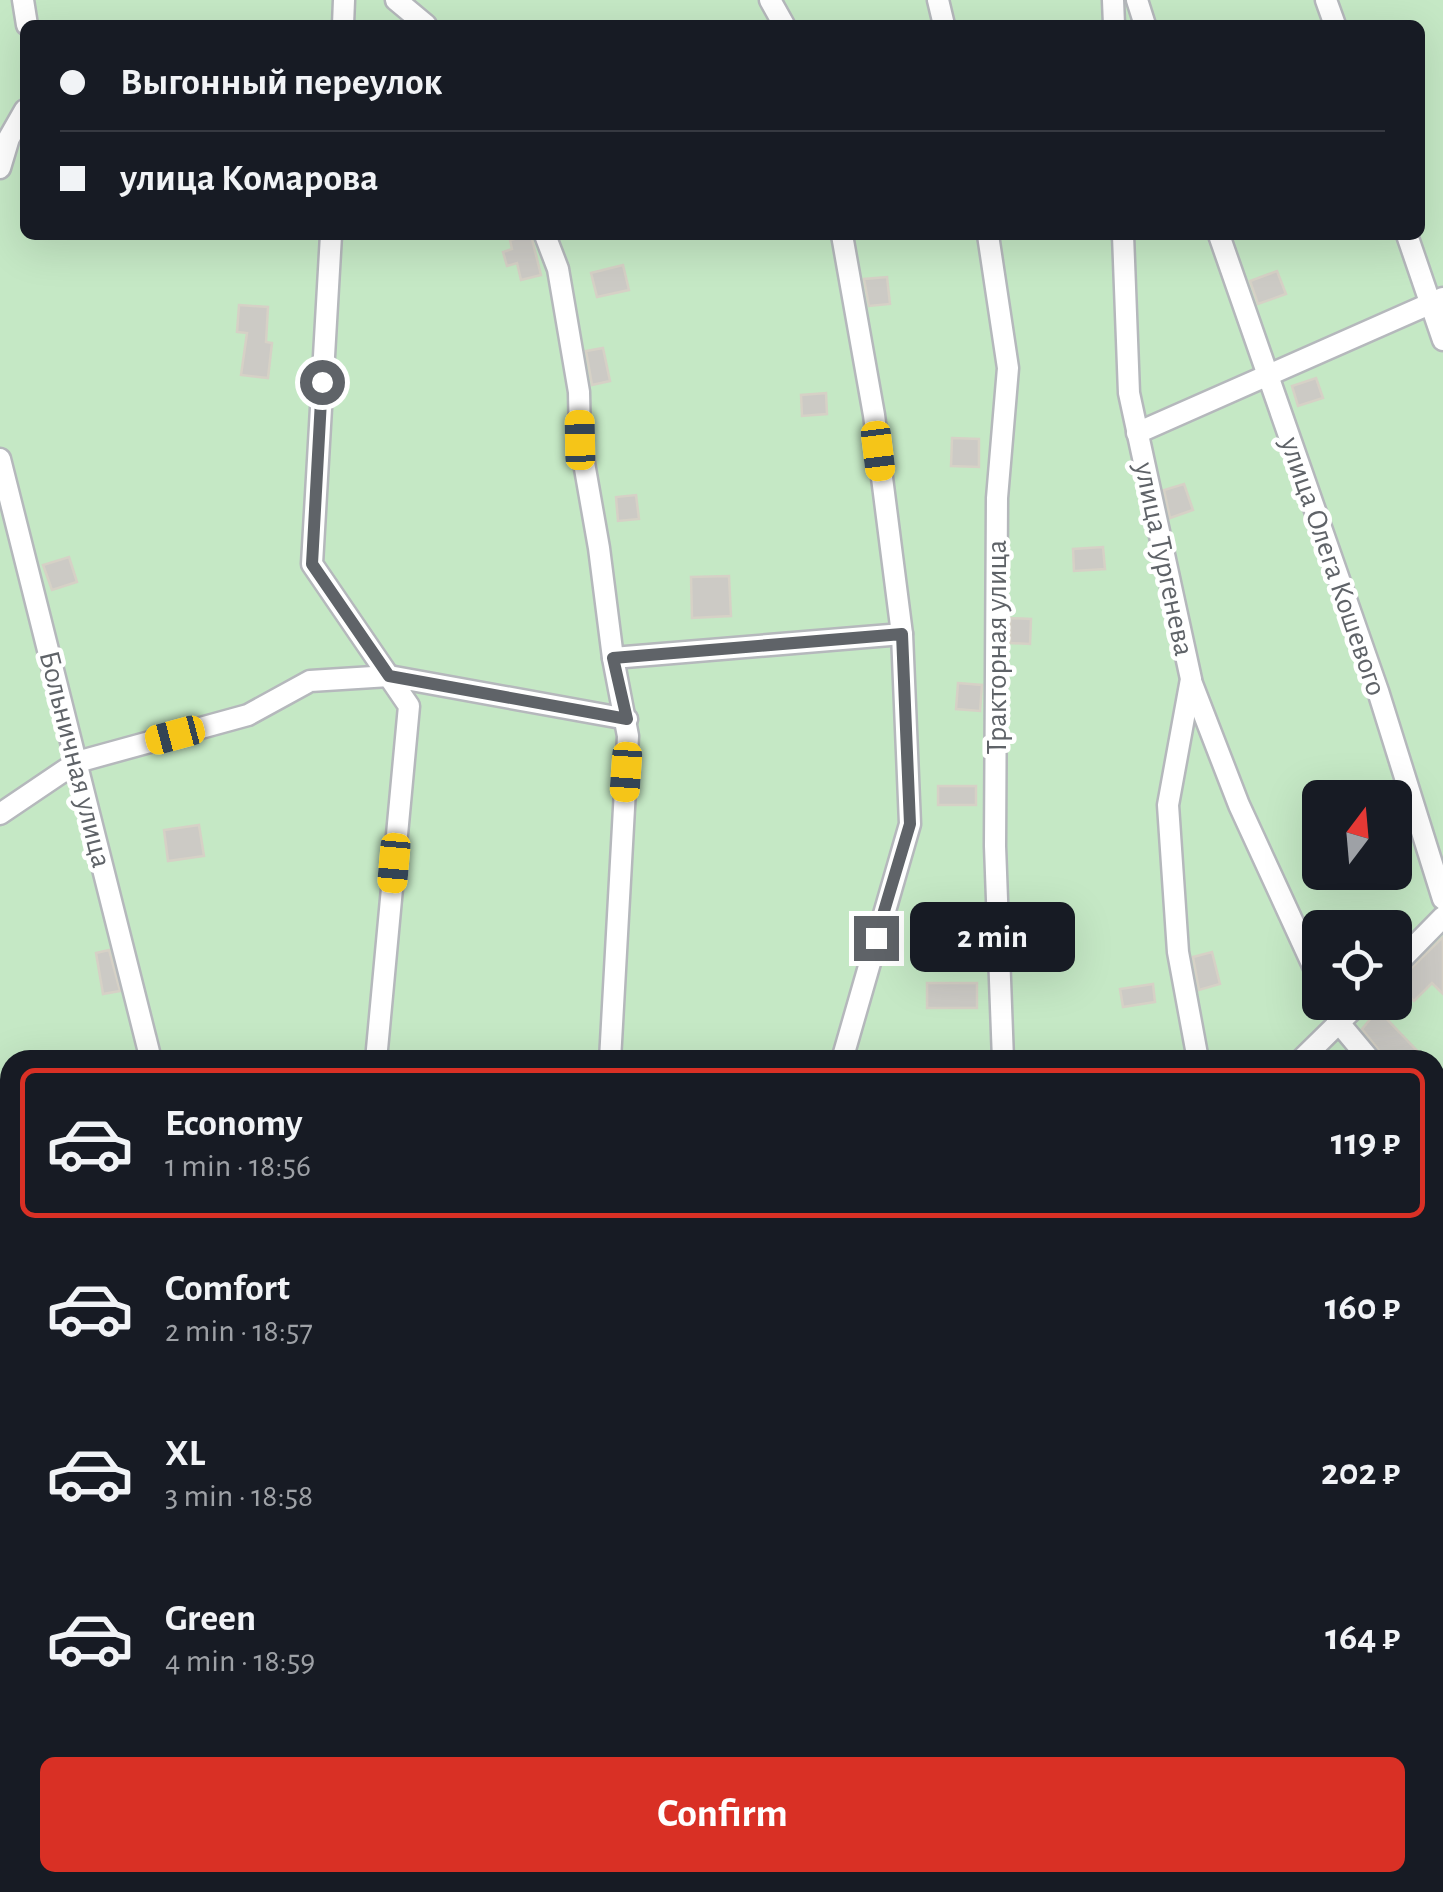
<!DOCTYPE html>
<meta charset="utf-8">
<style>
body{margin:0;font-family:"Alegreya Sans",sans-serif;background:#20242c;color:#f1f3f6;height:100vh;display:flex;flex-direction:column;font-size:38px;white-space:nowrap}
*{box-sizing:border-box;margin:0}
p{font-size:32px;color:#9ea1a6}
.icon{flex:none;width:55px;height:55px;fill:none;stroke:currentColor;stroke-width:2;stroke-linecap:round;stroke-linejoin:round}
.map{position:relative;flex:1;overflow:hidden}
.side{position:absolute;left:0px;top:1050px;width:1445px;height:842px;display:flex;flex-direction:column;background:#171b24;border-radius:30px 30px 0 0;box-shadow:0 10px 40px #0002}
.side>*{flex:none}
.banner{position:absolute;left:20px;top:20px;width:1405px;height:220px;border-radius:15px;box-shadow:0 10px 40px #0002;display:grid;align-content:center;height:220px;padding:0 40px;background:#171b24}
.needle{width:65px;rotate:16deg}
.fabs{position:absolute;left:1302px;top:780px;display:grid;gap:20px}
.fabs a{display:grid;place-items:center;width:110px;height:110px;border-radius:15px;background:#171b24;box-shadow:0 10px 40px #0002;font-size:50px}
.end{position:absolute;width:45px;height:45px;margin:-22px;border:12px solid #5f6368;background:#fff;box-shadow:0 0 0 5px #fff}
.from{border-radius:50%}
.bubble{position:absolute;height:70px;border-radius:15px;background:#171b24;box-shadow:0 10px 40px #0002;font-size:32px;font-weight:700;line-height:70px;text-align:center}
.car{position:absolute;width:30px;height:60px;margin:-30px -15px;border-radius:12px;box-shadow:0 0 8px 2px #0007;background:linear-gradient(#f5c518 24%,#345 0 40%,#f5c518 0 76%,#345 0 86%,#f5c518 0)}
.banner b{display:flex;align-items:center;gap:35px;height:95px;font-size:38px}
.banner b+b{border-top:2px solid #363941}
.banner i{width:25px;height:25px;background:#f1f3f6}
ul{padding:18px 0 0;list-style:none}
li{display:flex;align-items:center;gap:30px;height:150px;margin:0 20px 15px;padding:0 20px;border:5px solid transparent;border-radius:15px}
li div{flex:1}
li b{display:block;font-size:38px}
li em{font-style:normal;font-weight:700}
li.selected{border-color:#d93025}
li>.icon{width:90px;height:90px;stroke-width:1.5}
.cta{display:flex;gap:20px;margin-top:auto;padding:20px 40px}
.cta a{flex:1;height:115px;border-radius:15px;background:#d93025;color:#fff;font-size:40px;font-weight:700;line-height:115px;text-align:center}
.map>svg:first-child{display:block}
</style>
<div class="map">
<svg width="1443" height="1892" viewBox="0 0 1443 1892">
<rect width="100%" height="100%" fill="#f1efe8"/>
<path fill="#c5e8c5" fill-rule="evenodd" d="M0,0H1443V1892H0ZM25,25H1420V235H25ZM1320,798H1395V872H1320ZM1320,928H1395V1002H1320ZM10,1060H1435V1882H10Z"/>
<g fill="#cccac5" stroke="#d6d1c6" stroke-width="2.5">
<path d="M531,235L541,275L521,280L517,263L507,266L503,252L512,249L510,240Z"/>
<path d="M623,265L629,290L597,297L591,273Z"/>
<path d="M1277,271L1286,294L1258,304L1250,281Z"/>
<path d="M887,277L890,304L869,306L864,279Z"/>
<path d="M239,305L268,307L266,342L272,343L268,378L241,375L247,333L237,332Z"/>
<path d="M603,348L610,381L592,385L586,351Z"/>
<path d="M1316,378L1323,398L1298,406L1292,386Z"/>
<path d="M826,393L827,414L802,416L801,395Z"/>
<path d="M952,438L979,439V467L951,466Z"/>
<path d="M1184,484L1193,510L1170,518L1164,490Z"/>
<path d="M636,495L639,519L618,521L616,497Z"/>
<path d="M1103,547L1105,569L1074,571L1073,549Z"/>
<path d="M69,557L77,582L52,590L43,565Z"/>
<path d="M729,576L731,616L692,618L691,577Z"/>
<path d="M1010,618L1031,619L1030,644L1010,643Z"/>
<path d="M958,683L982,685L980,711L956,709Z"/>
<rect x="938" y="786" width="38" height="19"/>
<path d="M199,825L204,856L168,861L164,830Z"/>
<path d="M1443,937V994L1432,983L1414,1001L1396,983Z"/>
<path d="M109,950L120,991L103,994L96,953Z"/>
<path d="M1212,952L1220,984L1199,990L1193,957Z"/>
<rect x="927" y="983" width="50" height="25"/>
<path d="M1153,984L1155,1002L1123,1007L1120,989Z"/>
<path d="M1378,1010L1426,1060H1387L1362,1029Z"/>
</g>
<g fill="none" stroke-linecap="round" stroke-linejoin="round">
<defs>
<g id="minor">
<path d="M23,0L27,25"/>
<path d="M396,0L426,25"/>
<path d="M770,0L784,25"/>
<path d="M938,0L944,25"/>
<path d="M1113,0L1114,25"/>
<path d="M1137,0L1145,25"/>
<path d="M1326,0L1335,25"/>
<path d="M343,25L344,0"/>
<path d="M0,168L9,138L25,110"/>
<path d="M331,235L312,564L409,706L376,1060"/>
<path d="M545,235L558,269L579,392L580,440L599,548L613,658L628,736L610,1060"/>
<path d="M842,235L874,415L902,634L910,824L842,1060"/>
<path d="M988,235L1008,368L997,498L995,846L1003,1060"/>
<path d="M1123,235L1129,393L1191,679L1168,805L1178,952L1198,1060"/>
<path d="M1219,235L1378,691L1443,899"/>
<path d="M1407,235L1443,340"/>
<path d="M1137,433L1443,298"/>
<path d="M0,459L151,1060"/>
<path d="M613,658L902,634"/>
<path d="M1191,681L1239,805L1320,981"/>
<path d="M0,814L77,762L248,715L310,681L389,676L627,719"/>
<path d="M1395,966L1443,917"/>
<path d="M1330,1002L1339,1023L1370,1060"/>
<path d="M1301,1060L1360,1002"/>
<path d="M1435,1140L1443,1149"/>
<path d="M1435,1198L1443,1195"/>
<path d="M1435,1453L1443,1460"/>
<path d="M0,1460H10"/>
<path d="M0,1680L10,1679"/>
<path d="M1435,1754L1443,1753"/>
<path d="M238,1882L239,1892"/>
<path d="M781,1882V1892"/>
</g>
</defs>
<use href="#minor" stroke="#b5b8bc" stroke-width="25"/>
<path stroke="#9cc7a9" stroke-width="4" stroke-dasharray="10 5" stroke-linecap="butt" d="M1074,1892L1075,1882"/>
<use href="#minor" stroke="#fff" stroke-width="20"/>
</g>
<g fill="none" stroke-linecap="round" stroke-linejoin="round">
<path stroke="#5f6368" stroke-width="12" d="M322,382L312,564L389,676L627,719L613,658L902,634L910,824L876,938"/>
</g>
<g text-anchor="middle" stroke-width="9" stroke-linejoin="round" paint-order="stroke">
<g font-size="30" fill="#5f6368" stroke="#fff">
<text transform="translate(1165 559) rotate(78)" y="10">улица Тургенева</text>
<text transform="translate(1334 566) rotate(71)" y="10">улица Олега Кошевого</text>
<text transform="translate(996 647) rotate(-90)" y="10">Тракторная улица</text>
<text transform="translate(76 759) rotate(76)" y="10">Больничная улица</text>
</g>
</g>
</svg>
<div class="fabs">
<a><svg class="needle" viewBox="-14 -14 28 28"><path d="M0-13l5 13h-10z" fill="#e53935"/><path d="M0 13l5-13h-10z" fill="#9ea1a6"/></svg></a>
<a><svg class="icon" aria-label="locate" viewBox="0 0 24 24"><circle cx="12" cy="12" r="6"/><path d="M12 2v4M12 18v4M2 12h4M18 12h4"/></svg></a>
</div>
<i class="end from" style="left:322px;top:382px"></i>
<i class="end" style="left:876px;top:938px"></i>
<div class="bubble" style="left:910px;top:902px;width:165px">2 min</div>
<i class="car" style="left:580px;top:440px;rotate:359deg"></i>
<i class="car" style="left:878px;top:451px;rotate:173deg"></i>
<i class="car" style="left:175px;top:735px;rotate:255deg"></i>
<i class="car" style="left:626px;top:772px;rotate:184deg"></i>
<i class="car" style="left:394px;top:863px;rotate:185deg"></i>
<div class="banner">
<b><i class="from"></i>Выгонный переулок</b>
<b><i></i>улица Комарова</b>
</div>
<section class="side">
<ul>
<li class="selected"><svg class="icon" aria-label="car" viewBox="0 0 24 24"><path d="M5 17H2v-5l4-1 3-4h7l3 4 3 1v5h-3M9 17h6M6 11h13"/><circle cx="7" cy="17" r="2"/><circle cx="17" cy="17" r="2"/></svg><div><b>Economy</b><p>1 min · 18:56</p></div><em>119 ₽</em></li>
<li><svg class="icon" aria-label="car" viewBox="0 0 24 24"><path d="M5 17H2v-5l4-1 3-4h7l3 4 3 1v5h-3M9 17h6M6 11h13"/><circle cx="7" cy="17" r="2"/><circle cx="17" cy="17" r="2"/></svg><div><b>Comfort</b><p>2 min · 18:57</p></div><em>160 ₽</em></li>
<li><svg class="icon" aria-label="car" viewBox="0 0 24 24"><path d="M5 17H2v-5l4-1 3-4h7l3 4 3 1v5h-3M9 17h6M6 11h13"/><circle cx="7" cy="17" r="2"/><circle cx="17" cy="17" r="2"/></svg><div><b>XL</b><p>3 min · 18:58</p></div><em>202 ₽</em></li>
<li><svg class="icon" aria-label="car" viewBox="0 0 24 24"><path d="M5 17H2v-5l4-1 3-4h7l3 4 3 1v5h-3M9 17h6M6 11h13"/><circle cx="7" cy="17" r="2"/><circle cx="17" cy="17" r="2"/></svg><div><b>Green</b><p>4 min · 18:59</p></div><em>164 ₽</em></li>
</ul>
<div class="cta"><a>Confirm</a></div>
</section>
</div>
